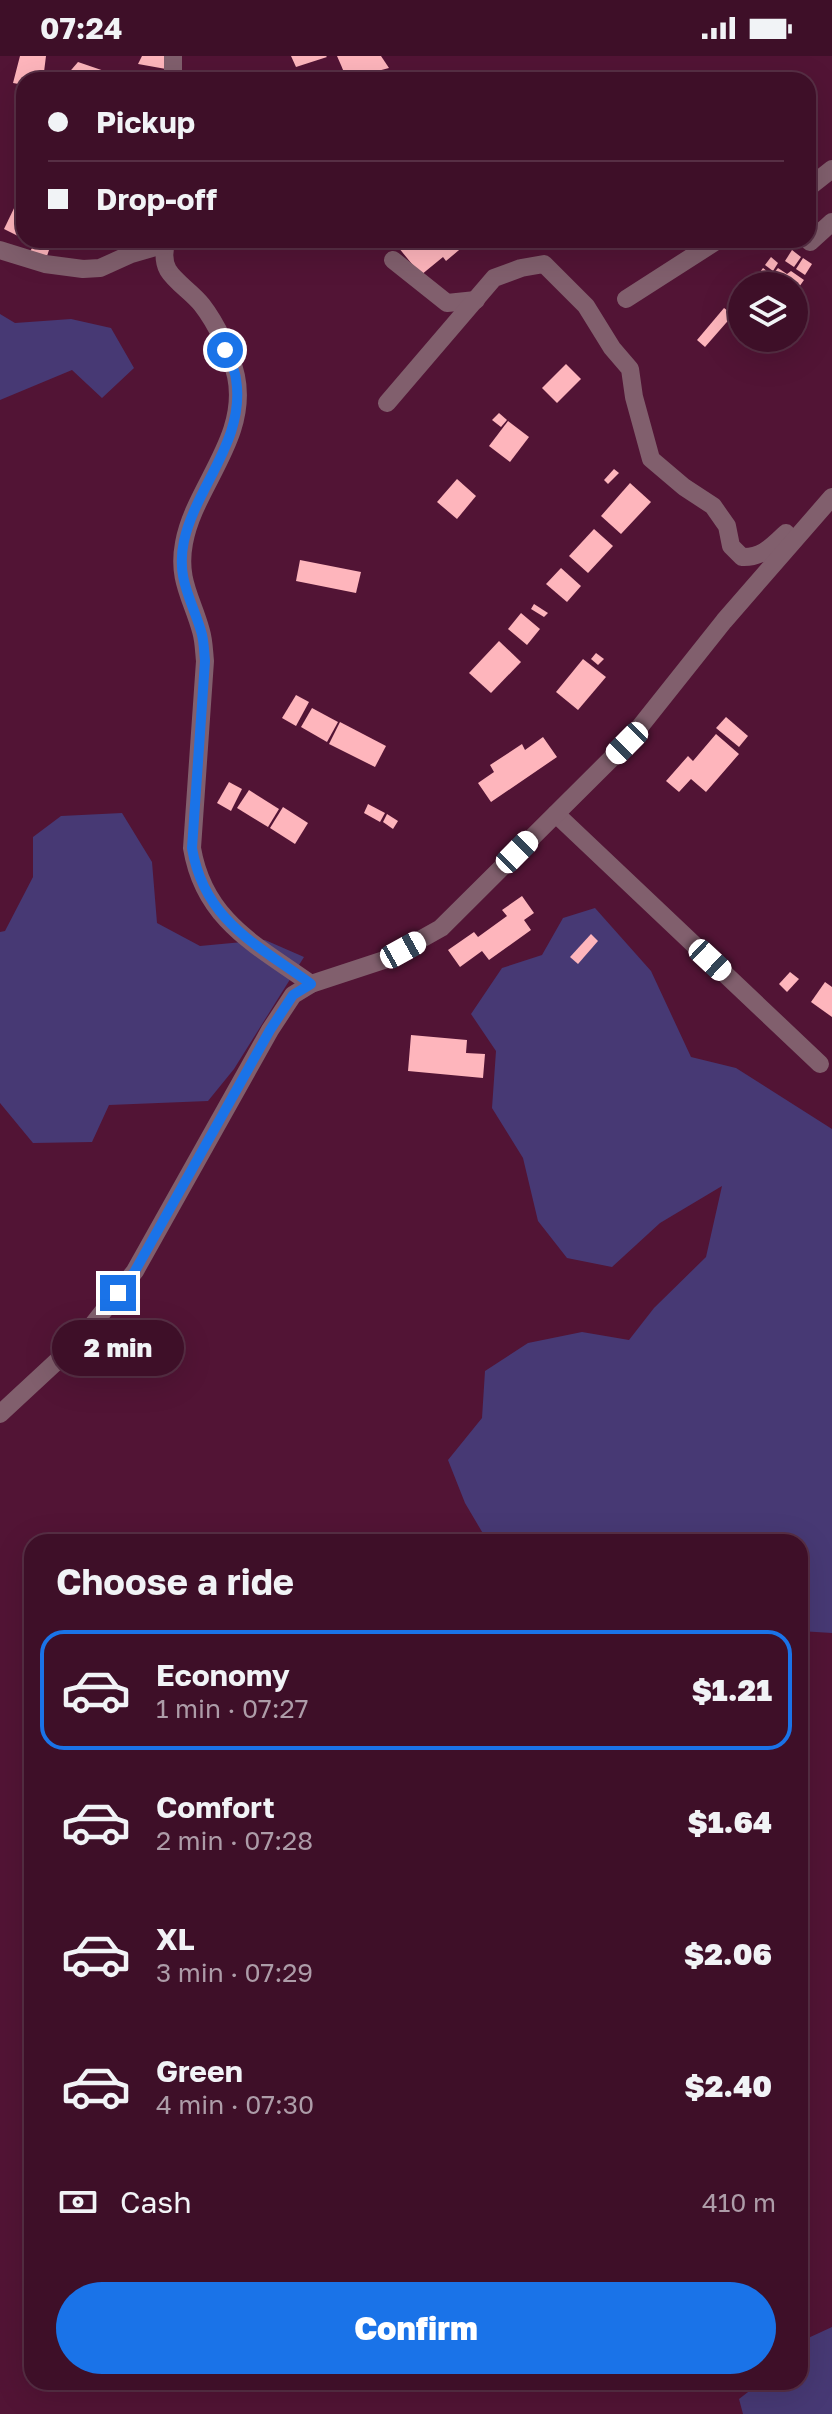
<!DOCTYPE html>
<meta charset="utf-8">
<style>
body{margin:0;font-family:"Golos Text",sans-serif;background:#451830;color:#f1f3f6;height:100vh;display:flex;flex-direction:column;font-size:30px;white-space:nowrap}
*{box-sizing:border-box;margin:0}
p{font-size:26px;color:#ad9ca8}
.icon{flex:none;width:44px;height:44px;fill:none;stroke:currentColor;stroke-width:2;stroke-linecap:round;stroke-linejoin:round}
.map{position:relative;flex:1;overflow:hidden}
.sheet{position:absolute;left:24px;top:1478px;width:784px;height:856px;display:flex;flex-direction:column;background:#3e0f28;border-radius:24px;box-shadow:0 8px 32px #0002,0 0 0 2px #572f45}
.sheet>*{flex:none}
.top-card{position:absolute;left:16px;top:16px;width:800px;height:176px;border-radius:24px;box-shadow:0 8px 32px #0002,0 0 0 2px #572f45;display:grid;align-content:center;height:176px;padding:0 32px;background:#3e0f28}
.buttons{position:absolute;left:728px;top:216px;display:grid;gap:16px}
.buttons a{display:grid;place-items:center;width:80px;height:80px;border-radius:50%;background:#3e0f28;box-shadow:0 8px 32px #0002,0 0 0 2px #572f45;font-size:40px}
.end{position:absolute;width:36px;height:36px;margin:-18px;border:10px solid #1a73e8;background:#fff;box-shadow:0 0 0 4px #fff}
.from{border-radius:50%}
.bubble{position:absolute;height:56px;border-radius:28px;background:#3e0f28;box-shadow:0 8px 32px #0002,0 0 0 2px #572f45;font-size:26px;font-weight:800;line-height:56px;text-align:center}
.car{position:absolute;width:24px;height:48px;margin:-24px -12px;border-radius:10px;box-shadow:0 0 6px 2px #0007;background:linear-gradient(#fff 24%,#345 0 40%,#fff 0 76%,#345 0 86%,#fff 0)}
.top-card b{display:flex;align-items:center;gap:28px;height:76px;font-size:30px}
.top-card b+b{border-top:2px solid #572f45}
.top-card i{width:20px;height:20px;background:#f1f3f6}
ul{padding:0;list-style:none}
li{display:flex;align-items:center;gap:24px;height:120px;margin:0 16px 12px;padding:0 16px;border:4px solid transparent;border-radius:24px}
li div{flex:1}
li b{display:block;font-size:30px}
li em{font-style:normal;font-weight:800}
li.on{border-color:#1a73e8}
li>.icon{width:72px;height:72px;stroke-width:1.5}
h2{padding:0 32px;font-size:36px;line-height:96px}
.pay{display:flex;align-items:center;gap:20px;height:88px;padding:0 32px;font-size:30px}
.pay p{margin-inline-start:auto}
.primary-button{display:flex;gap:16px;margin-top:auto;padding:16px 32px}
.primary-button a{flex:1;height:92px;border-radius:48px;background:#1a73e8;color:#fff;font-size:32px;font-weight:800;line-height:92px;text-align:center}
.status{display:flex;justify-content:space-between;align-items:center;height:56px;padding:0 40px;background:#3e0f28;direction:ltr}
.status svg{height:22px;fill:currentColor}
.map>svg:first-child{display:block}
</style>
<div class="status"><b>07:24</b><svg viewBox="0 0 49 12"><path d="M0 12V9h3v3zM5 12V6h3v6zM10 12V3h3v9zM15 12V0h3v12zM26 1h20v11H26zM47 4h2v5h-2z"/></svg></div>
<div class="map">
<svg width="832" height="2358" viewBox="0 0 832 2358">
<rect width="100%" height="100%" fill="#521435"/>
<g fill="#473974">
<path d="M0,258L15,267L71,263L111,272L134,312L102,342L72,314L0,344Z"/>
<path d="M122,757L152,806L157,867L200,890L265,884L304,901L234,1013L208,1045L109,1049L92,1086L33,1087L0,1047V876L5,875L33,821V781L61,760Z"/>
<path d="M595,852L651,915L691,1001L736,1012L832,1073V1577L800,1575V1486H488L465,1447L448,1404L482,1362L485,1315L528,1287L582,1276L629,1284L654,1252L706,1201L722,1130L660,1167L612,1211L567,1202L538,1165L523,1102L492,1052L496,995L471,958L502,912L542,899L563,862Z"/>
<path d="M832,2271V2358H743L739,2343L761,2326H800V2289L806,2283Z"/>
</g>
<g fill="#feb5bc">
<path d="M20,0H46L43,24H24V29L13,27Z"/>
<path d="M142,0H166V13L138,8Z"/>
<path d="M291,0H326L327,1L296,11Z"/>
<path d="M337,0H381L389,12L347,23Z"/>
<path d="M78,6L119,20L118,24H74L66,20Z"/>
<path d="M17,146L24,149V173L20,181L4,173Z"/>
<path d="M37,184H77L75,193L52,185L46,203L29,197Z"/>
<path d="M407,184H471L446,205L443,201L421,219L398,191Z"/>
<path d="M792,194L801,201L794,211L785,205Z"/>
<path d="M771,201L778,207L773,215L765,209Z"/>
<path d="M803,202L812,208L805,219L796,213Z"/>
<path d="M763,212L772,219L778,212L787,218L791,215L804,224L794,238V230H765L755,223Z"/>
<path d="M724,252L733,259L705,291L697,284Z"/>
<path d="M566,308L581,323L557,347L542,332Z"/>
<path d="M499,357L507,364L501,371L492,364Z"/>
<path d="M508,365L529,381L510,406L489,390Z"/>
<path d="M614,413L619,417L608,428L604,424Z"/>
<path d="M457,423L476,440L457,463L437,446Z"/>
<path d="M630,427L651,446L621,478L601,460Z"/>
<path d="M594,473L613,490L588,517L569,500Z"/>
<path d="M300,504L361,516L356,537L296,525Z"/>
<path d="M561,512L581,530L567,546L546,528Z"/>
<path d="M534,548L548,557L544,561L531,553Z"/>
<path d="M521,557L540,573L527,589L508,573Z"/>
<path d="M499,585L521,606L491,637L469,617Z"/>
<path d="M596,597L604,603L598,609L591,603Z"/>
<path d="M583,603L606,621L578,654L556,636Z"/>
<path d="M296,639L309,646L296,670L282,662Z"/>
<path d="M312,652L338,666L327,686L301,671Z"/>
<path d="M726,661L748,680L739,691L716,672Z"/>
<path d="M340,666L386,690L375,711L329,688Z"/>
<path d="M716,678L739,698L706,736L691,723L679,736L666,725L688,700L693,705Z"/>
<path d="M543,681L557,701L491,746L478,727L494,716L490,709L522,688L525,694Z"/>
<path d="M229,726L242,733L231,755L217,747Z"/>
<path d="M249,734L279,753L268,771L237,752Z"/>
<path d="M368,748L385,757L380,766L364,757Z"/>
<path d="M283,751L308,767L295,788L270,772Z"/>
<path d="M387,758L398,765L393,773L383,766Z"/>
<path d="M522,840L534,857L524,864L531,874L489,904L482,895L460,911L448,894L474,876L478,881L507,860L502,854Z"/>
<path d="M591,878L598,885L578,908L570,901Z"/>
<path d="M790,916L799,923L787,936L779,928Z"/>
<path d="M825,926L832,931V961L811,946Z"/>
<path d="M411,979L467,984L466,997L485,998L483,1022L408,1015Z"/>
</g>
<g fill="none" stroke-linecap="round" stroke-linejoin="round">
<g stroke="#815f6d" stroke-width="18">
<path d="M173,24V0"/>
<path d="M808,132L832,113"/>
<path d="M167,184C164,193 163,205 168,214C176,227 192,236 202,249C216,267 231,298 236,320C249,382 194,431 184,487C177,524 192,542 201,575C204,585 204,596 205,605L192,792C204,864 256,889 311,928"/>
<path d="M810,186L832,166"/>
<path d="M0,194L45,208L83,213L100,212L131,198L166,188"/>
<path d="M393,204L447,247L476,244"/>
<path d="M626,243L718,184"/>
<path d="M387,347L494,222L521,212L544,208L586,250L612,292L630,313L634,341L651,403L684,431L713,450L727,470L731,490L742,501C762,502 772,490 786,477"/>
<path d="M556,758L820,1008"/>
<path d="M0,1358L83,1281L135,1215L270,974L293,939L311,928L384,904L441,872L627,687L724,565L832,441"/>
</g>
</g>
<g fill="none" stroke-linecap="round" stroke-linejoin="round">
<path stroke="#1a73e8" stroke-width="10" d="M118,1237L135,1215L270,974L293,939L311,928C256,888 204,864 192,792L205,605C204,595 204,584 201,575C191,542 176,522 184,485C196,430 246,384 236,323C235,313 229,303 225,294"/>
</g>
</svg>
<div class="buttons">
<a><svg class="icon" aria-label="layers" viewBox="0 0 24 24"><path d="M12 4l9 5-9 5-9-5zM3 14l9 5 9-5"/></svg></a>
</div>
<i class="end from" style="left:225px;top:294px"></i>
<i class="end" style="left:118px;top:1237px"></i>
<div class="bubble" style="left:52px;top:1264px;width:132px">2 min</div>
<i class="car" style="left:627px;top:687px;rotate:225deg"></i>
<i class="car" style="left:517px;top:796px;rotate:45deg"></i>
<i class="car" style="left:403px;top:894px;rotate:61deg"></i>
<i class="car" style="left:710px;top:904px;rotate:133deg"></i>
<div class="top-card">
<b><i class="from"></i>Pickup</b>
<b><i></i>Drop-off</b>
</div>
<section class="sheet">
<h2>Choose a ride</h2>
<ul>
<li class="on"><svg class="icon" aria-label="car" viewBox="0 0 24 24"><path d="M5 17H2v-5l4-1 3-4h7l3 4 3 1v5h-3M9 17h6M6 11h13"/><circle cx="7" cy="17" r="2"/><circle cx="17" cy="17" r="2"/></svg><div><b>Economy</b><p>1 min · 07:27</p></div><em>$1.21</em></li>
<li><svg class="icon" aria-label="car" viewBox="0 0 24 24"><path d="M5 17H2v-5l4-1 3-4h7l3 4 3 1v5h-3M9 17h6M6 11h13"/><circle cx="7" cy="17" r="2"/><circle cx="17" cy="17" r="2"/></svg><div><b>Comfort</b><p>2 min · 07:28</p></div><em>$1.64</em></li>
<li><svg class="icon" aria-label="car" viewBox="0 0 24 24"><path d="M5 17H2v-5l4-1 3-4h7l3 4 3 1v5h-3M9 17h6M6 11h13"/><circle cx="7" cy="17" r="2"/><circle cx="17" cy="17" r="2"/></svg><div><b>XL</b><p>3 min · 07:29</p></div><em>$2.06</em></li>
<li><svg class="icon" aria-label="car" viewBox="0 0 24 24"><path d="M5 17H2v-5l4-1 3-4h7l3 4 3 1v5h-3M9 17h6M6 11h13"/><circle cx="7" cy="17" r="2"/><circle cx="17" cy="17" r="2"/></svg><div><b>Green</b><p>4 min · 07:30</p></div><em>$2.40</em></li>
</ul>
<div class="pay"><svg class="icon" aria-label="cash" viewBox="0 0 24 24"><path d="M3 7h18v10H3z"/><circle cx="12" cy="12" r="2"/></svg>Cash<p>410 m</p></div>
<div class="primary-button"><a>Confirm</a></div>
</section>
</div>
